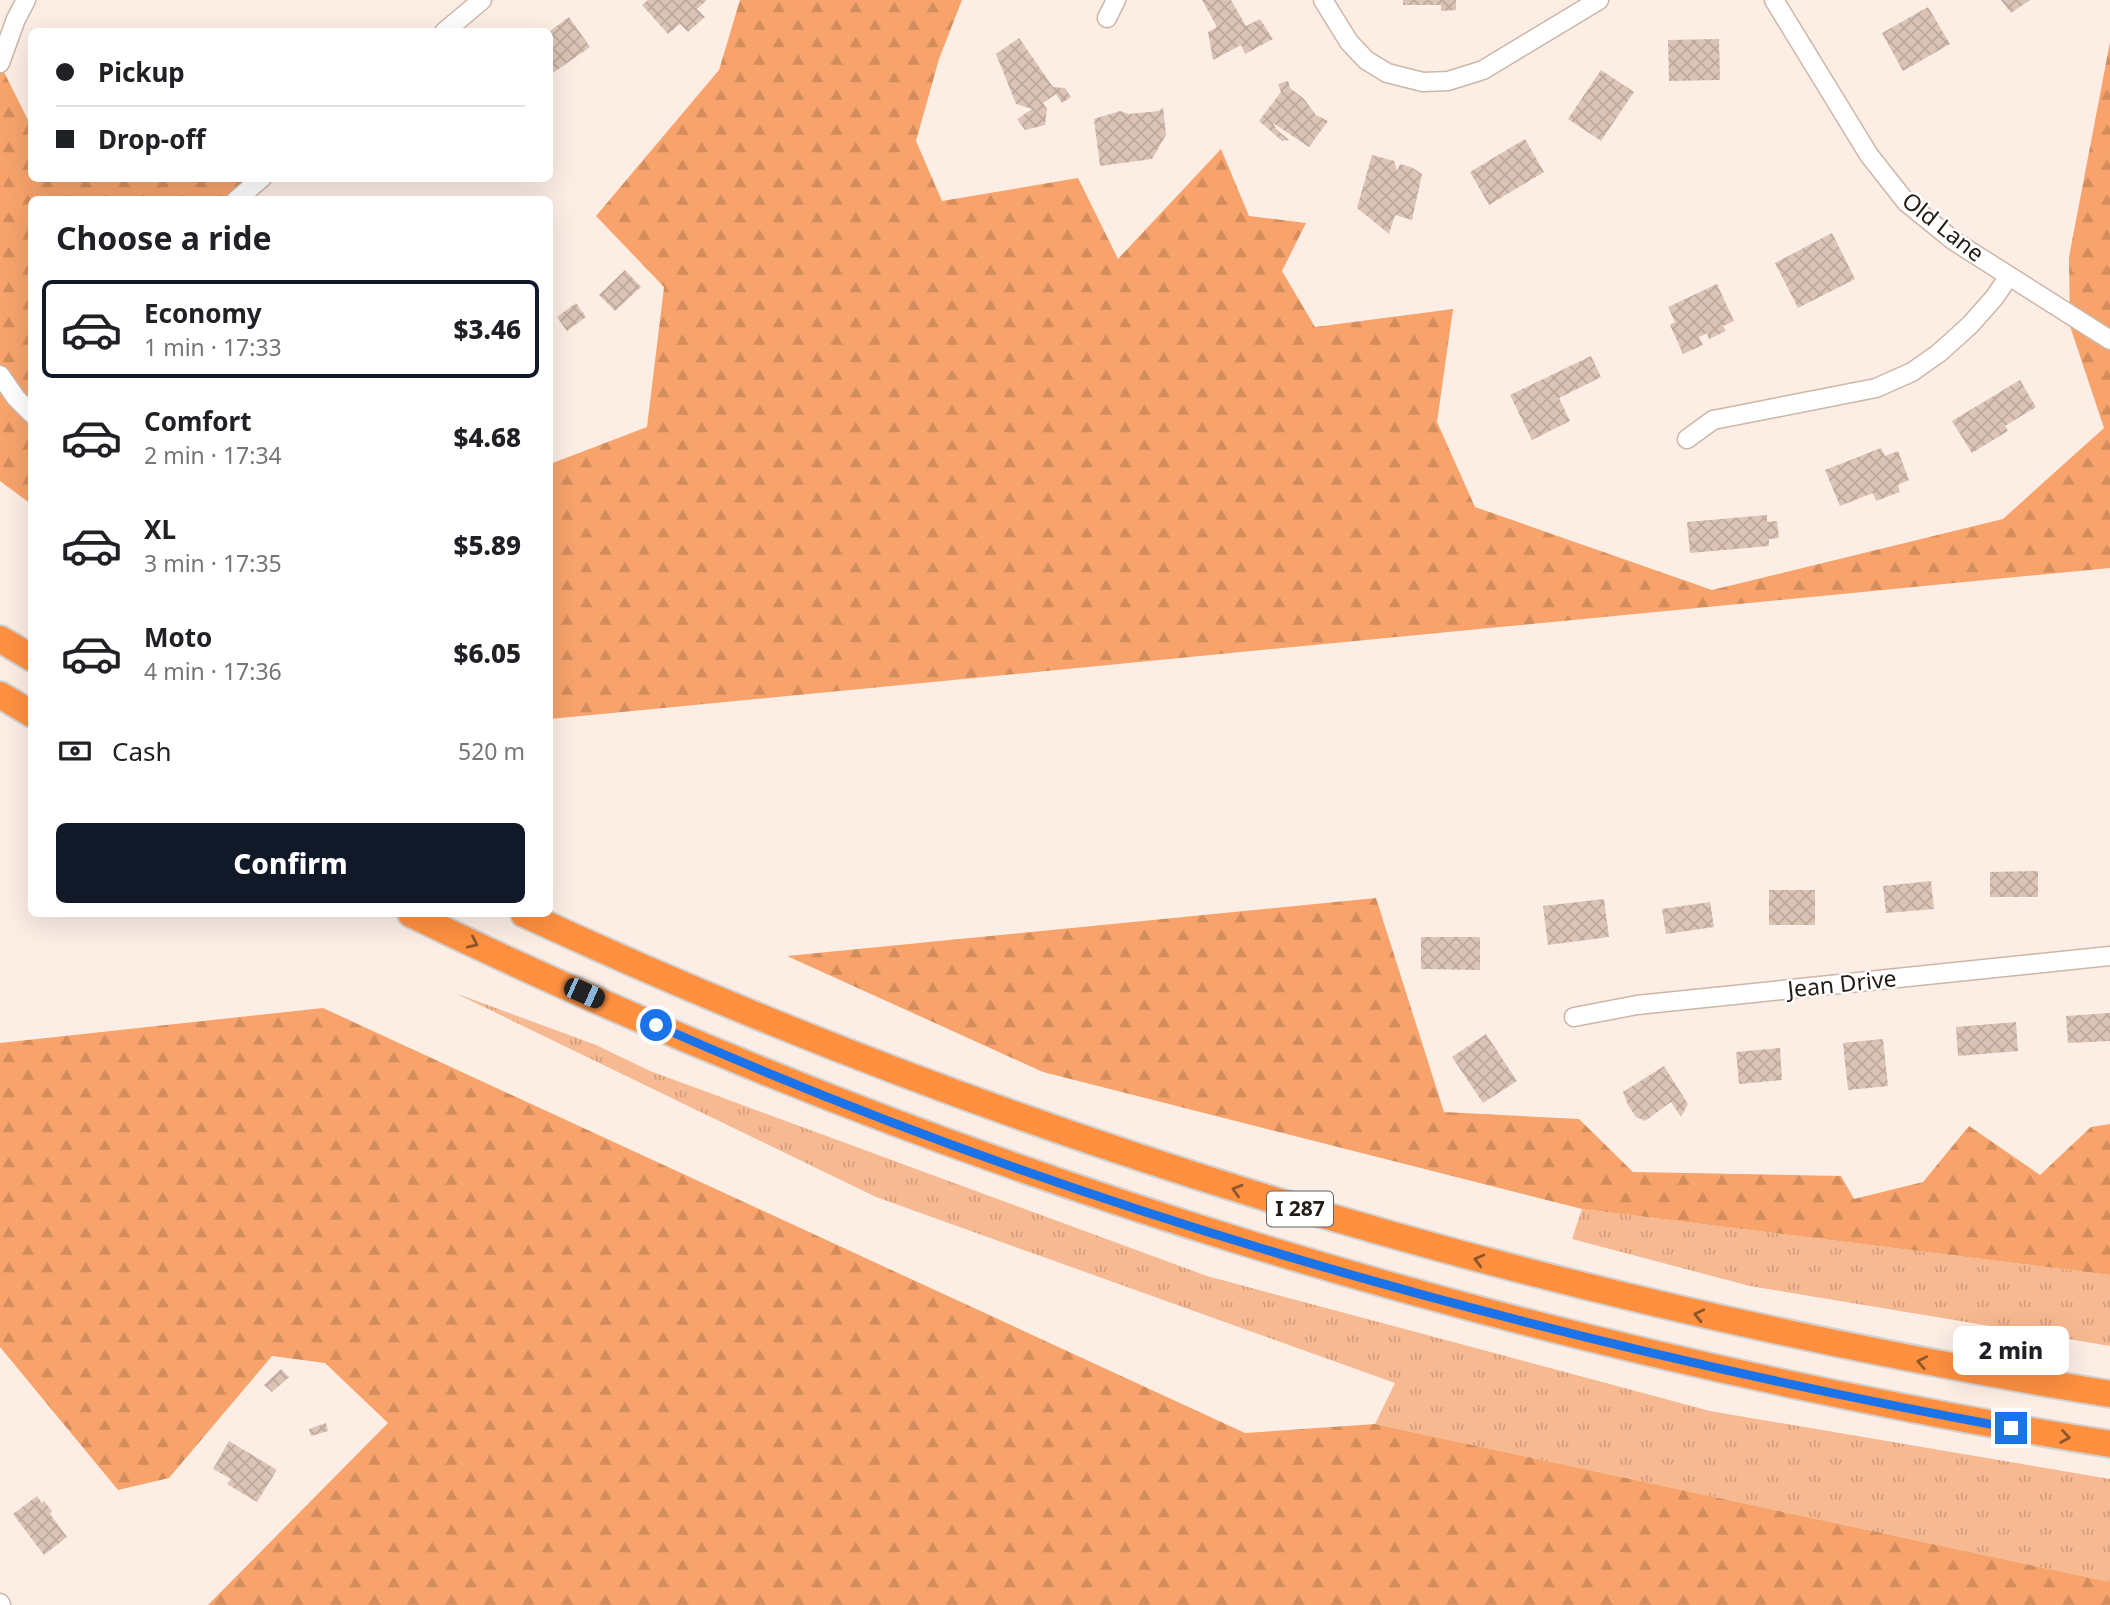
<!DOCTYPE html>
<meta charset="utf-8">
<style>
body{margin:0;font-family:"Noto Sans",sans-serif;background:#f2f2f2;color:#202124;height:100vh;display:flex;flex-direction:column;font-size:26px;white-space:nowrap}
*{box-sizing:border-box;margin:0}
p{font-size:23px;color:#757577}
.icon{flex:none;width:38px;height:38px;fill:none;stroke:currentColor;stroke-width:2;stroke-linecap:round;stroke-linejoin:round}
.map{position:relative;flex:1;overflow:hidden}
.side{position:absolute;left:28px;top:196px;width:525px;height:721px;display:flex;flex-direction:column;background:#fff;border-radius:10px;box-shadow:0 7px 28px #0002}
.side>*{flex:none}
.top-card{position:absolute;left:28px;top:28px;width:525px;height:154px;border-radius:10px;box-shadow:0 7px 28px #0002;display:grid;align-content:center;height:154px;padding:0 28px;background:#fff}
.end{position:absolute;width:32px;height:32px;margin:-16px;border:9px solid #1a73e8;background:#fff;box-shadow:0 0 0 4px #fff}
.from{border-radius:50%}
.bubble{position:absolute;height:49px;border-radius:10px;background:#fff;box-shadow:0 7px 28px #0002;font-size:23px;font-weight:800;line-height:49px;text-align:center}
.car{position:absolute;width:21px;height:42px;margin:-21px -10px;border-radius:9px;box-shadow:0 0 5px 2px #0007;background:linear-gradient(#222 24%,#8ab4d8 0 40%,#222 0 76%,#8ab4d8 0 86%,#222 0)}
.top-card b{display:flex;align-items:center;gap:24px;height:66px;font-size:26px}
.top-card b+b{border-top:2px solid #e0e0e0}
.top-card i{width:18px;height:18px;background:#202124}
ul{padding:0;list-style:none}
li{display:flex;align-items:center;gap:21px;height:98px;margin:0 14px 10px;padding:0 14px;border:4px solid transparent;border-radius:10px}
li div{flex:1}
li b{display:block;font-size:26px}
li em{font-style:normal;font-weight:800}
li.on{border-color:#111827}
li>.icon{width:63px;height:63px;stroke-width:1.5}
h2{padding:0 28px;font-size:32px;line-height:84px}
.pay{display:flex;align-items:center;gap:18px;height:77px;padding:0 28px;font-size:26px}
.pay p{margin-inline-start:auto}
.button{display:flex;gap:14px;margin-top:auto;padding:14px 28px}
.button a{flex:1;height:80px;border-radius:10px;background:#111827;color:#fff;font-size:28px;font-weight:800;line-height:80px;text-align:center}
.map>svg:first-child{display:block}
</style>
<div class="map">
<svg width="2110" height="1605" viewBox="0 0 2110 1605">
<defs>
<pattern id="grass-tufts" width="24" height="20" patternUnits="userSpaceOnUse" patternTransform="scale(1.75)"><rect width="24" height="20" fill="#f7b992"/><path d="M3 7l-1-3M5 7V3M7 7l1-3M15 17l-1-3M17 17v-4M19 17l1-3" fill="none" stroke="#d39e7d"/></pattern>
<pattern id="forest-firs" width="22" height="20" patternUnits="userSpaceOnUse" patternTransform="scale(1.75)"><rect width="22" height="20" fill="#f7a36b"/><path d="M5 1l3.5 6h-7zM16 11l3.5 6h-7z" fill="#d38c5c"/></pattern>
<pattern id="building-cross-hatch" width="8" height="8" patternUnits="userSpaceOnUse" patternTransform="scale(1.75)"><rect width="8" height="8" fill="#dbc4b6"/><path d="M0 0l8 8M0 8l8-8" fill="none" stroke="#bca89c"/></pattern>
</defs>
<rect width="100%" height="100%" fill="#fceee5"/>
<g fill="url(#grass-tufts)">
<path d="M455,993L596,1045L650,1071L1207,1276L1710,1411L2110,1479V1582L1375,1424L1395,1383L876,1197Z"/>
<path d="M1582,1209L2110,1275V1346L1750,1286L1572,1239Z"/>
</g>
<g fill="url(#forest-firs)">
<path d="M740,0H962L939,59L916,141L942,201L1078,178L1118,259L1221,149L1249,216L1306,223L1282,271L1315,327L1453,309L1437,422L1475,507L1712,590L2003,519L2104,428L2070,326L2069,257L2110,42V568L550,719V464L647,427L664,287L596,216L719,70Z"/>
<path d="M0,64L31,126L32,178L264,179L240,199L32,200L31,504L0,481Z"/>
<path d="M1376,898L1444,1112L1579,1119L1633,1172L1841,1176L1854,1199L1923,1182L1969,1126L2040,1175L2091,1127L2110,1124V1275L1582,1209L1043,1072L787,956Z"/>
<path d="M323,1008L1245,1433L1375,1424L2110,1582V1605H208L388,1423L325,1363L272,1356L169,1478L118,1490L0,1347V1043Z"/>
</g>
<g fill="url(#building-cross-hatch)">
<path d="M648,0H707L697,9L705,17L688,32L680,24L668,34L642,5Z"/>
<path d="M1202,0H1231L1246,26L1260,19L1273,39L1245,54L1241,45L1213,60L1208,32L1217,27Z"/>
<path d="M1403,0H1456V10L1441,11V5H1403Z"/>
<path d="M2001,0H2030L2011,13Z"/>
<path d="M1928,7L1950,44L1903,71L1882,33Z"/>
<path d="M569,17L590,47L550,75V31Z"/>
<path d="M1019,38L1053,87L1065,88L1071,97L1062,103L1056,94L1043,103L1047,109L1045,125L1025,130L1017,119L1032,109L1016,104L996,54Z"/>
<path d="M1719,39L1720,80L1669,81L1668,40Z"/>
<path d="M1601,70L1634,92L1601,141L1568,119Z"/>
<path d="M1288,81L1290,88L1304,99L1316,115L1328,121L1309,147L1273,123L1276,129L1289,140L1282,141L1259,121L1281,92L1278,84Z"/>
<path d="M1163,107L1166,135L1152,159L1100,166L1094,119L1120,111L1129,114L1159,111Z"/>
<path d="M1525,139L1544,172L1489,205L1470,172Z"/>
<path d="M1372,155L1394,161L1397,171L1400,164L1411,167L1422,174L1412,220L1395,215L1389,234L1357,208Z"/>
<path d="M1832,233L1855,279L1798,308L1775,263Z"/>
<path d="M625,270L641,287L615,311L599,295Z"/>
<path d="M1717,284L1734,321L1723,326L1726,331L1709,339L1707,333L1699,337L1703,345L1683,354L1670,325L1675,322L1668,307Z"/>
<path d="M576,303L586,317L567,331L557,317Z"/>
<path d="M1591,356L1601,377L1559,398L1570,421L1532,440L1510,395Z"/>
<path d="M2020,380L2036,407L2005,426L2008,431L1972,453L1952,421Z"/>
<path d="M1881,448L1885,456L1898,451L1909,480L1898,485L1900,492L1876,501L1873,493L1840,506L1825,470Z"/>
<path d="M1767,515V522L1777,521L1779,538L1769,539V546L1690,553L1687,522Z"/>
<path d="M2038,871V897H1990V872Z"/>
<path d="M1931,881L1934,909L1886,913L1883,886Z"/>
<rect x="1769" y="890" width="46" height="35"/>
<path d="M1604,899L1609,937L1548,945L1543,906Z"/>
<path d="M1710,902L1714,927L1666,934L1662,909Z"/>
<path d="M1421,937H1480V970L1421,969Z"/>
<path d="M2110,1013V1041L2068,1043L2066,1016Z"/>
<path d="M2016,1022L2018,1051L1958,1056L1956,1027Z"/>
<path d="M1486,1034L1517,1081L1483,1103L1452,1057Z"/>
<path d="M1883,1039L1888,1086L1848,1090L1843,1043Z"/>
<path d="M1780,1048L1782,1080L1739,1084L1736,1052Z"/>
<path d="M1664,1066L1688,1104L1681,1117L1671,1102L1645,1121L1636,1117L1628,1105L1623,1092Z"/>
<path d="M281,1369L289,1377L272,1392L264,1385Z"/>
<path d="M326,1423L328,1431L311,1436L309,1429Z"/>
<path d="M229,1441L277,1470L257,1502L227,1484L231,1479L213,1469Z"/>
<path d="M37,1496L42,1503L44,1501L52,1511L50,1514L67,1537L44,1555L13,1514Z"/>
</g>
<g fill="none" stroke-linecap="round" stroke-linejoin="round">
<defs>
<g id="minor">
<path d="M1323,0L1349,42L1366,60L1387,73L1423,82L1448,81L1483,70L1599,0"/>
<path d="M1774,0L1869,155L1906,202L1954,241L2110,340"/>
<path d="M1107,18L1116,0"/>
<path d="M444,32L482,0"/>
<path d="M0,63L16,19L26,0"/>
<path d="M236,200L262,178"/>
<path d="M0,375L16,398L32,414"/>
<path d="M1687,439L1713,420L1876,388L1912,372L1939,353L1970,325L1994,298L2009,276"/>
<path d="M1574,1017L1637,1005L2110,956"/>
<path d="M0,1603L1,1605"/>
</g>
<g id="highway">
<path d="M0,639L32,658"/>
<path d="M0,695L32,714"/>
<path d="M411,914C947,1175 1522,1349 2110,1444"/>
<path d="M524,914C1028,1148 1562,1304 2110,1394"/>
</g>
</defs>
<use href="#minor" stroke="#cdb6a8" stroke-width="21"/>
<use href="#highway" stroke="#d3d1d0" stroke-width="30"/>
<use href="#minor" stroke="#fff" stroke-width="18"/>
<use href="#highway" stroke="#fe9040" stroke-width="26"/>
</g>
<defs><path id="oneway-chevron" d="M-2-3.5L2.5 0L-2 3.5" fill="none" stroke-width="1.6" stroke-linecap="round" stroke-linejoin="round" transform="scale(1.75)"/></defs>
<g stroke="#90562b">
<use href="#oneway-chevron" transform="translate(473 943) rotate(25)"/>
<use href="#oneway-chevron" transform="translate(1237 1190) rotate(-163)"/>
<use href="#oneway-chevron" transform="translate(1479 1260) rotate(-165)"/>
<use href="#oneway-chevron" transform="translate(1699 1315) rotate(-167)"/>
<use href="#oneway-chevron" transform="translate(1922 1362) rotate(-169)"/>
<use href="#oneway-chevron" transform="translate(2065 1437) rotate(9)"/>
</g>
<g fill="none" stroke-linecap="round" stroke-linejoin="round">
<path stroke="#1a73e8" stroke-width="9" d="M656,1025C1088,1217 1548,1343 2011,1428"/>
</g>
<g text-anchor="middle" stroke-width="5" stroke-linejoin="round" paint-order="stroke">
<rect fill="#fff" stroke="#655f5c" stroke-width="2" x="1267" y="1191.5" width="66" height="35" rx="5"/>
<g font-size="21" font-weight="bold" fill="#231b16">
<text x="1300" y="1216">I 287</text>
</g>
<g font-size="23" fill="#231b16" stroke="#fff">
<text transform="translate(1943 227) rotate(38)" y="8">Old Lane</text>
<text transform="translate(1842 984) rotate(-6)" y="8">Jean Drive</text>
</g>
</g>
</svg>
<i class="end from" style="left:656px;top:1025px"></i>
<i class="end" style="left:2011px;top:1428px"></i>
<div class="bubble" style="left:1953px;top:1326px;width:116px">2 min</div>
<i class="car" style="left:584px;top:993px;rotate:114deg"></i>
<div class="top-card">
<b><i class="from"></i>Pickup</b>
<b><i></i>Drop-off</b>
</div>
<section class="side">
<h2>Choose a ride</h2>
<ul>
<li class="on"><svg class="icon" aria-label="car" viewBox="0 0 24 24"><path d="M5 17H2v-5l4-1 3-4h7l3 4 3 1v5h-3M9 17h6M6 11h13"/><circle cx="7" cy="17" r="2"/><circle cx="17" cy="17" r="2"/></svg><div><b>Economy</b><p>1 min · 17:33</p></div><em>$3.46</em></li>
<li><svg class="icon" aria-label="car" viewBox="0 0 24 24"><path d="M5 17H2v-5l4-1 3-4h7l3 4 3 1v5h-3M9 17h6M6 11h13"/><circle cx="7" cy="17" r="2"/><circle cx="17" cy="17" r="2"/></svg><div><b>Comfort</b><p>2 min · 17:34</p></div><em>$4.68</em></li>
<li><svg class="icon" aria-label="car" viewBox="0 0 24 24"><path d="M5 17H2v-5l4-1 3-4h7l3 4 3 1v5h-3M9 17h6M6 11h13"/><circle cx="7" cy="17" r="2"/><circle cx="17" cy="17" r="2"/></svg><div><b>XL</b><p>3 min · 17:35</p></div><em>$5.89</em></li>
<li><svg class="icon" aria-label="car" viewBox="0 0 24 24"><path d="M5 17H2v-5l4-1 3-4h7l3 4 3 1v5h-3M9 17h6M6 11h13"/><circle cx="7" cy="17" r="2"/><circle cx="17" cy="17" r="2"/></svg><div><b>Moto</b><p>4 min · 17:36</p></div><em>$6.05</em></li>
</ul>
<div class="pay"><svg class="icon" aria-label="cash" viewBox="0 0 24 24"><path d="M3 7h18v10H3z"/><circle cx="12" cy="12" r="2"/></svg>Cash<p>520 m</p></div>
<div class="button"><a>Confirm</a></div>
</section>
</div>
